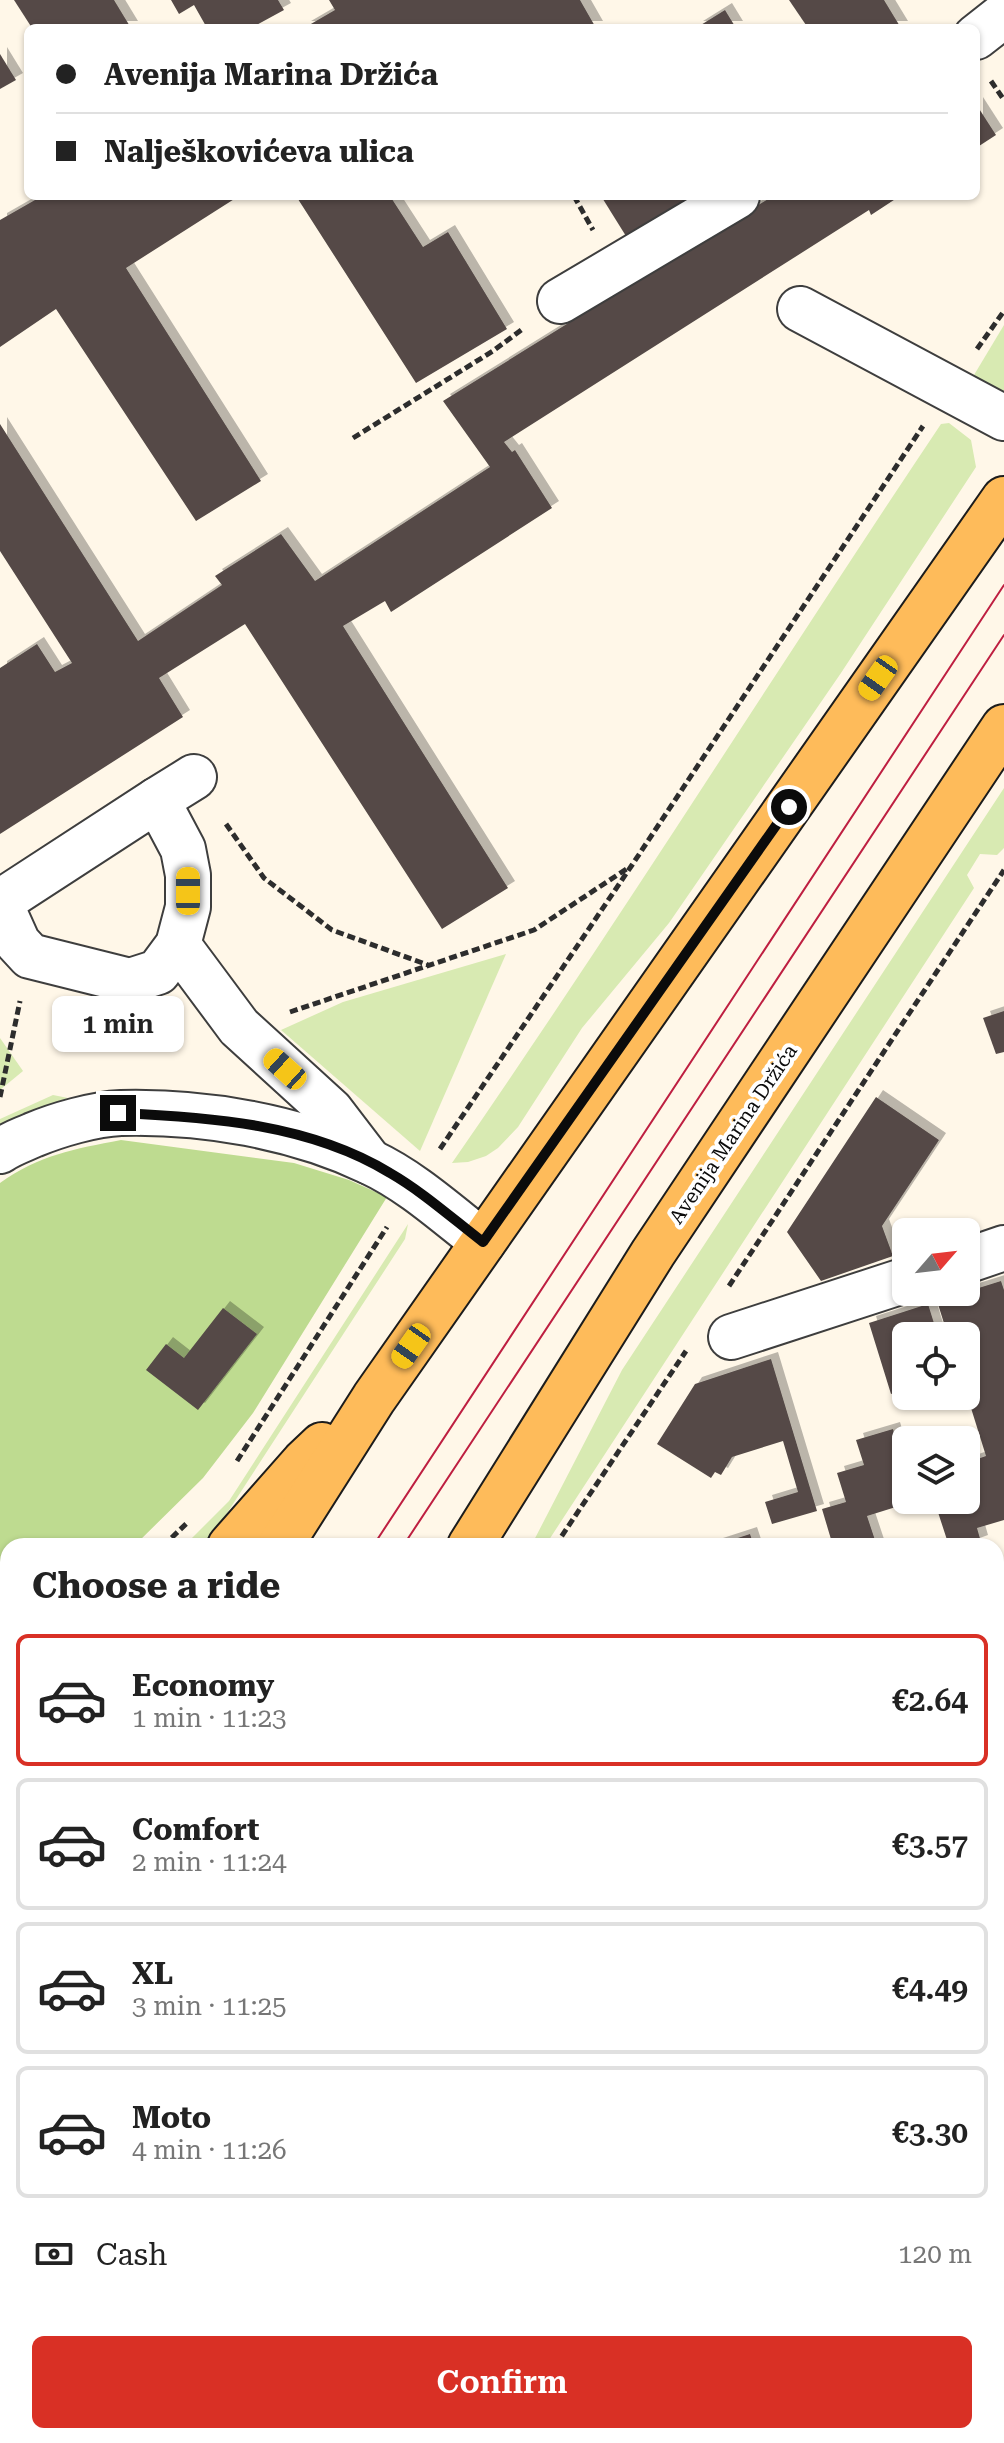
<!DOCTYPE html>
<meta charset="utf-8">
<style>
body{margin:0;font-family:"Roboto Serif",serif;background:#f2f2f2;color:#222;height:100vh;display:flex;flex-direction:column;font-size:30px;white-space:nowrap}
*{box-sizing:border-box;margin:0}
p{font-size:26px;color:#767676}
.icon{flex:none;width:44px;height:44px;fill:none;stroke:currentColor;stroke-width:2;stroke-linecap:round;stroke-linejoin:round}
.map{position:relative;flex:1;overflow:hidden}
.sheet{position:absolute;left:0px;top:1538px;width:1004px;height:906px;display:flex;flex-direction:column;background:#fff;border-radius:24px 24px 0 0;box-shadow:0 2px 6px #0004}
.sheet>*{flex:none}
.top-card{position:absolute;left:24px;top:24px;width:956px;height:176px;border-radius:12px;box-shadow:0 2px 6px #0004;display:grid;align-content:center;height:176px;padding:0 32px;background:#fff}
.needle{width:52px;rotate:62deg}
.fabs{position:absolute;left:892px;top:1218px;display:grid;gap:16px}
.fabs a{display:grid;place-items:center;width:88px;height:88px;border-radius:12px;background:#fff;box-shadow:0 2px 6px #0004;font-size:40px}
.end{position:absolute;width:36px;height:36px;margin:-18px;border:10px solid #0b0b0b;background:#fff;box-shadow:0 0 0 4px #fff}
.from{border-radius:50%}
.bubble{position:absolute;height:56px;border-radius:12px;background:#fff;box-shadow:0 2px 6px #0004;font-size:26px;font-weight:600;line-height:56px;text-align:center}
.car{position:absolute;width:24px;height:48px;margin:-24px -12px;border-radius:10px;box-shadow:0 0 6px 2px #0007;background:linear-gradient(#f5c518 24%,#345 0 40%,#f5c518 0 76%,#345 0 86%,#f5c518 0)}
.top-card b{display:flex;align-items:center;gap:28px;height:76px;font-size:30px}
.top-card b+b{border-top:2px solid #e0e0e0}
.top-card i{width:20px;height:20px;background:#222}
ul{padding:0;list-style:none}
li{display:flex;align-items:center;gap:24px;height:132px;margin:0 16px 12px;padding:0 16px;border:4px solid #e0e0e0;border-radius:12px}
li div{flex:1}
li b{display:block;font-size:30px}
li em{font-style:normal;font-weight:600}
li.active{border-color:#d93025}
li>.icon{width:72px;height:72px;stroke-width:1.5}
h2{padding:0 32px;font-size:36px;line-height:96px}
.pay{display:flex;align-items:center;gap:20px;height:88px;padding:0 32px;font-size:30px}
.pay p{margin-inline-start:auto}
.action{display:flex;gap:16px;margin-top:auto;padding:16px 32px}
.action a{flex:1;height:92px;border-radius:12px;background:#d93025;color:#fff;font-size:32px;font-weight:600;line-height:92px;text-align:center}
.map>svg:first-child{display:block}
</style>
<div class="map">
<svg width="1004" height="2443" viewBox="0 0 1004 2443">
<defs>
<filter id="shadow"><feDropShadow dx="7" dy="-7" stdDeviation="0" flood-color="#0004"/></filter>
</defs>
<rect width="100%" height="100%" fill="#fff7e8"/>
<g fill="#d8eab2">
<path d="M1004,325V402L971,380Z"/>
<path d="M949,423L971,440L976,467L841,673L669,923L582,1028L518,1127L498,1148L486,1156L468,1162L452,1163C620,920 777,669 941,424Z"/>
<path d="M1004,788V848L997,855L980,854L967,875L974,888L545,1546H531L622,1370Z"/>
<path d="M506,954L420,1151L281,1030L343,1002Z"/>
<path d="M0,1038L23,1071L0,1090Z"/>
<path d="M53,1095L68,1098L0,1127V1119Z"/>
<path d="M408,1224L405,1239L220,1524L203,1546H184L229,1501Z"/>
</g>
<g fill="#bedb90">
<path d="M121,1140L294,1163L349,1180L387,1197L253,1413L203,1478L134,1546H8V1670L0,1678V1183C39,1155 74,1149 121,1140Z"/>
<path d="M8,1715V1778L0,1788V1722Z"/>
</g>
<g fill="#544a47" filter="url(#shadow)">
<path d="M14,0H114L131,28H32Z"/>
<path d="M171,0H278L284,10L251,28H207L194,5L179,14Z"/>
<path d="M329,0H580L596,28H304L335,10Z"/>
<path d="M789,0H884L901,28H808Z"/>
<path d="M725,10L736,28H696Z"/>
<path d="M0,54L16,80L0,89Z"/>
<path d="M976,104L996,135L976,148Z"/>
<path d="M42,196H239L126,268L261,481L196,521L56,309L0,347V220Z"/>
<path d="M296,196H390L423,247L448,232L507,329L416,383Z"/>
<path d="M601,196H698L634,249Z"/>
<path d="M773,196H900L871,215L869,210L504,442L512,452L515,450L552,508L391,612L385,601L343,626L508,888L442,929L245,624L159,678L183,717L0,834V668L37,644L55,672L72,663L0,551V424L138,641L222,585L215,576L281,534L315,581L490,467L443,401Z"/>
<path d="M1004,1011V1052L996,1054L983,1018Z"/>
<path d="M876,1097L939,1140L882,1226L893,1256L821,1281L787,1232Z"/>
<path d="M1001,1281L1004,1290V1520L977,1528L981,1542L970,1546H949L934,1500H966V1463L986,1456L966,1392V1336H948L937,1301Z"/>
<path d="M928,1304L938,1336H906V1389L891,1394L869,1323Z"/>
<path d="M223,1308L257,1334L198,1410L146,1370L166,1344L184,1358Z"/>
<path d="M771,1359L817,1511L772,1524L765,1502L798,1492L783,1441L732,1457L721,1475L715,1472L711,1478L657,1444L695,1384Z"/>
<path d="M893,1429L906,1472V1500L915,1501L867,1516L877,1546H833L822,1509L846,1502L837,1473L864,1465L856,1440Z"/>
<path d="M750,1534L754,1546H716V1545Z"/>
<path d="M1004,1663V1740L996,1719V1666Z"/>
<path d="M996,1790L1004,1813L1003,1907L998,1889L996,1890Z"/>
<path d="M1004,1941V1988L996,1991V1944Z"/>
<path d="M1004,2166V2260L996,2240V2169Z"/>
<path d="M1004,2280V2305L996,2283Z"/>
<path d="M996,2307L1004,2328V2348L996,2350Z"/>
<path d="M374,2436H485L488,2443H358Z"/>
<path d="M528,2436H631L633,2443H531Z"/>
</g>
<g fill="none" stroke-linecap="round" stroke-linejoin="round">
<defs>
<g id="minor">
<path d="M976,37L1004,15"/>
<path d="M560,301L737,196"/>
<path d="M800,309L1004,418"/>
<path d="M157,800L194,777"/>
<path d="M0,902L157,800L183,849L188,875V907L178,945L158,972L130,981L30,956L18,943L0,903"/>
<path d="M178,945L239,1027L331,1111L370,1162"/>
<path d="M0,1151C10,1144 22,1140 33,1135C57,1125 94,1114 121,1113C204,1111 294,1126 370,1162C411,1181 447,1214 483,1242"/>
<path d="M966,1261L1004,1248"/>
<path d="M731,1337L906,1280"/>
<path d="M996,1638L1004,1635"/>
<path d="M996,2018L1004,2015"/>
<path d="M996,2377L1004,2374"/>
<path d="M820,2443L839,2436"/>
</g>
<g id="major">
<path d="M230,1546L304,1462L322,1445"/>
<path d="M280,1546L374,1398L1004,499"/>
<path d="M470,1546L653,1253L1004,727"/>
<path d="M0,1820L8,1811"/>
<path d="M0,1979L8,1967"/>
<path d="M0,2285L8,2273"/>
<path d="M88,2443V2436"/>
</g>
</defs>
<use href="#minor" stroke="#3e3e3e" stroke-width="48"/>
<use href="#major" stroke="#1c1c1c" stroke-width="48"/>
<g stroke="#2d2d2d" stroke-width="5" stroke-dasharray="8 4" stroke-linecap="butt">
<path d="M991,81L1004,100"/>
<path d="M574,196L593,230"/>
<path d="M977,349L1004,311"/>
<path d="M353,438L493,351L524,328"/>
<path d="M226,824L264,878L332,930L428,965"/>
<path d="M290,1012L534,930L628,868"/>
<path d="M0,1097L20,1001"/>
<path d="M440,1149L632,865L923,426"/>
<path d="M729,1286L1004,870"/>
<path d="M237,1461L387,1227"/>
<path d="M163,1546L188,1522"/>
<path d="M555,1546L686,1351"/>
<path d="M0,1702L8,1694"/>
</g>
<use href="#minor" stroke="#fff" stroke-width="44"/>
<use href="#major" stroke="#febb5a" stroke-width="44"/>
<g stroke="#be1f41" stroke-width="2">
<path d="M373,1546L1004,585"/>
<path d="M403,1546L1004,635"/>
<path d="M0,2115L8,2103"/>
<path d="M0,2157L8,2145"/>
</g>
</g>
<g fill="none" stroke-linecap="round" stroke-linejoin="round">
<path stroke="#0b0b0b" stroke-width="10" d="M118,1113C210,1117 310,1124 390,1173C423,1192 453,1219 483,1242L789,807"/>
</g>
<g text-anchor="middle" stroke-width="8" stroke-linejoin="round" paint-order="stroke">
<g font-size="20" fill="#0b0b0b" stroke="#fff">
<text transform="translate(733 1134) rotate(-56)" y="7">Avenija Marina Držića</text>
</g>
</g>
</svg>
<div class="fabs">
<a><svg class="needle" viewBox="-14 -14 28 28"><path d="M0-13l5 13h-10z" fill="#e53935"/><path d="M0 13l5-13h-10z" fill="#767676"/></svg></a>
<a><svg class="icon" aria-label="locate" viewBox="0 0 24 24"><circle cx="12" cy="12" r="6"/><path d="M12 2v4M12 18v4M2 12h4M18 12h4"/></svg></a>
<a><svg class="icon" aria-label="layers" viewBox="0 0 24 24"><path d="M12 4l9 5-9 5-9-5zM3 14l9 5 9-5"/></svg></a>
</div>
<i class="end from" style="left:789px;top:807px"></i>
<i class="end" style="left:118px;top:1113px"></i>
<div class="bubble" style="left:52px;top:996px;width:132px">1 min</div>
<i class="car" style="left:878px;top:678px;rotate:215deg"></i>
<i class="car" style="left:188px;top:891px;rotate:0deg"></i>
<i class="car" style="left:285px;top:1069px;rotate:312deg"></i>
<i class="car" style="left:411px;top:1346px;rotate:215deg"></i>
<div class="top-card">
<b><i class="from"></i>Avenija Marina Držića</b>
<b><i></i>Nalješkovićeva ulica</b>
</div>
<section class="sheet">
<h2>Choose a ride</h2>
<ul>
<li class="active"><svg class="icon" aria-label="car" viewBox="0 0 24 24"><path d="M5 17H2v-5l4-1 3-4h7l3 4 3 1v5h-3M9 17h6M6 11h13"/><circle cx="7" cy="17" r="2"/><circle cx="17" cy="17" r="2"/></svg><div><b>Economy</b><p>1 min · 11:23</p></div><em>€2.64</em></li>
<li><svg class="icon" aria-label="car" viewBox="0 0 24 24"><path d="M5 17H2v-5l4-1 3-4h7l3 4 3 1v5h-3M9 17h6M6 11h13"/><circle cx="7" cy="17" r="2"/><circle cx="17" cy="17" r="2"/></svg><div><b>Comfort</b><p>2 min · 11:24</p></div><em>€3.57</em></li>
<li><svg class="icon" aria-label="car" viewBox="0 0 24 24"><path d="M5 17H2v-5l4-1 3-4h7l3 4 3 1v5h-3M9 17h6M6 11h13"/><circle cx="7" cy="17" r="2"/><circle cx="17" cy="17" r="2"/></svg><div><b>XL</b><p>3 min · 11:25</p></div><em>€4.49</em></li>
<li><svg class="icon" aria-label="car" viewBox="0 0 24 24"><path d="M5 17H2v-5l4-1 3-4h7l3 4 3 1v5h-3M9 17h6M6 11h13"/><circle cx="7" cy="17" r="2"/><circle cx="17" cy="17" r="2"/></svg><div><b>Moto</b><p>4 min · 11:26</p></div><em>€3.30</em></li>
</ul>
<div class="pay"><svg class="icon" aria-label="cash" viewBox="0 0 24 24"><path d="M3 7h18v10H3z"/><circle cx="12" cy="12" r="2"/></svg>Cash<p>120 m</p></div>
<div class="action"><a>Confirm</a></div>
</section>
</div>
